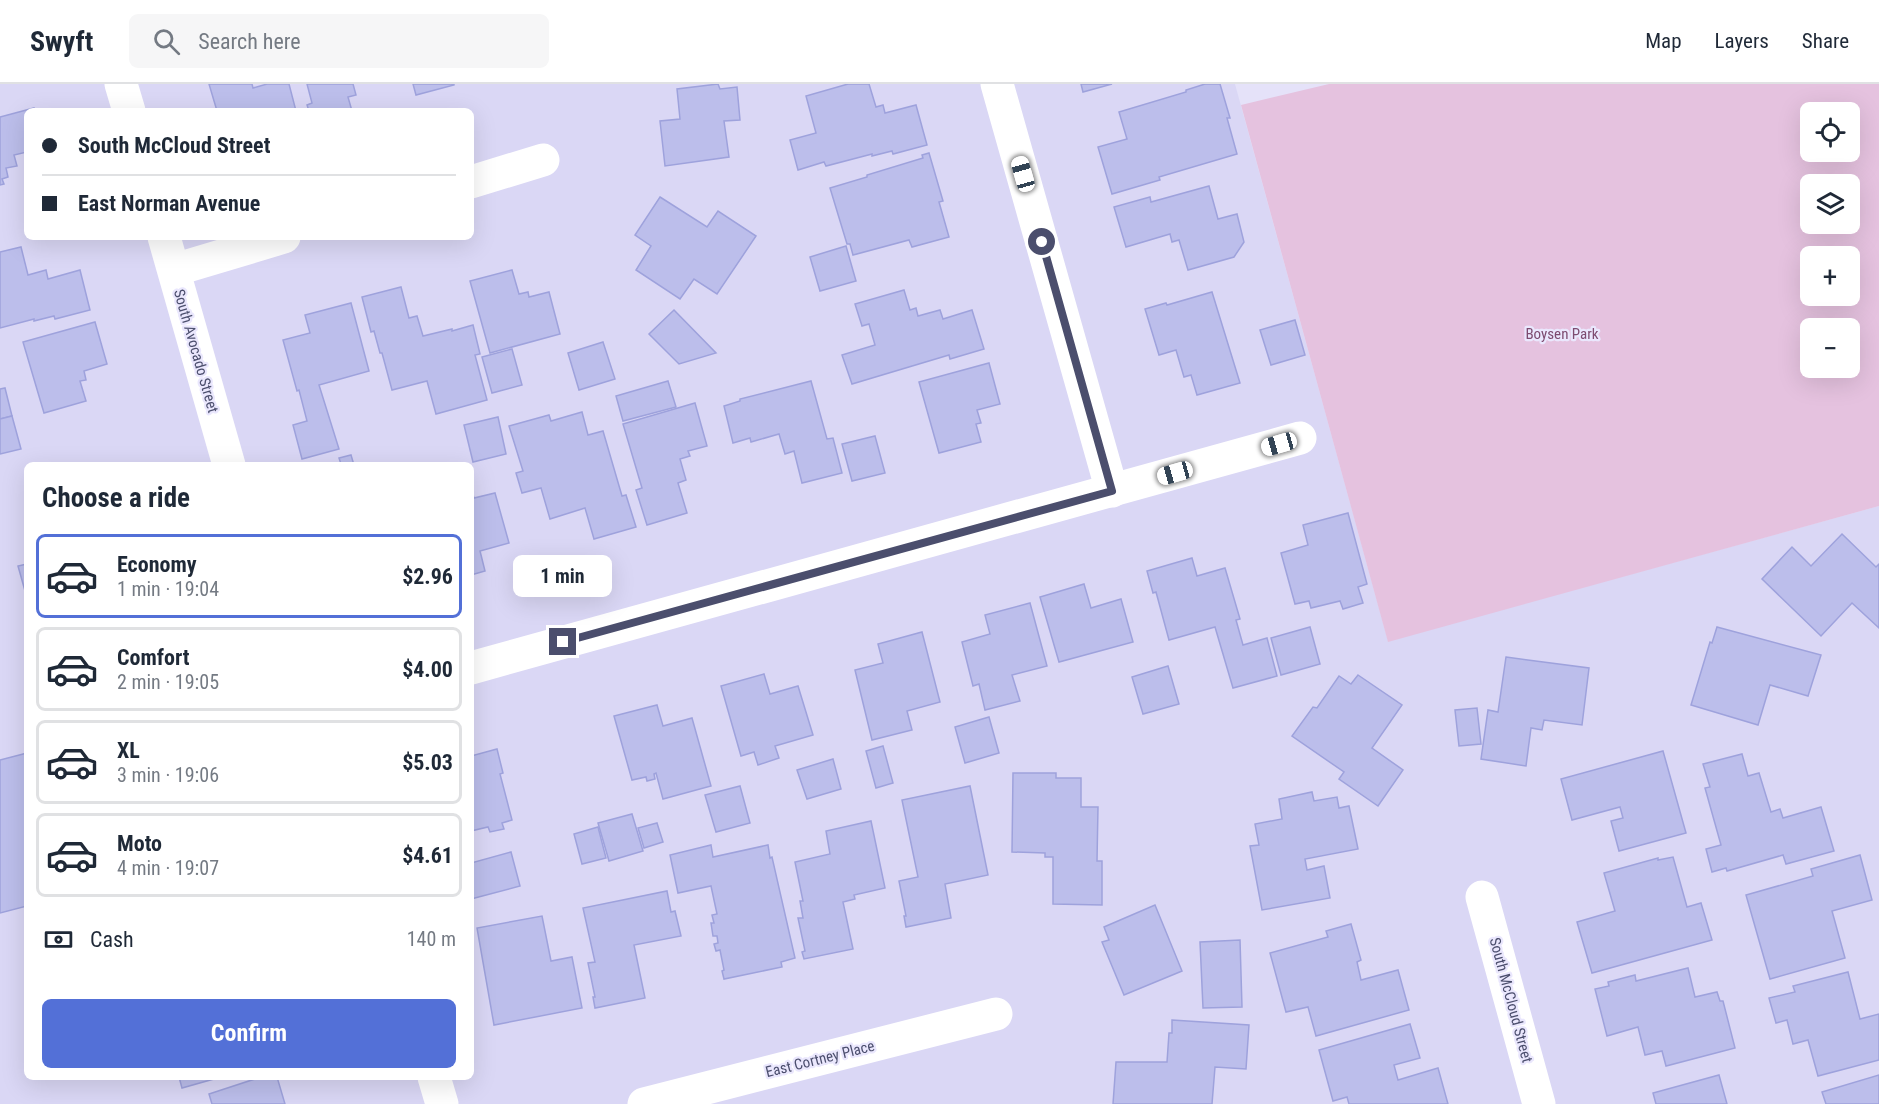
<!DOCTYPE html>
<meta charset="utf-8">
<style>
body{margin:0;font-family:"Roboto Condensed",sans-serif;background:#f6f6f7;color:#1f2937;height:100vh;display:flex;flex-direction:column;font-size:22px;white-space:nowrap}
*{box-sizing:border-box;margin:0}
p{font-size:20px;color:#747a83}
.icon{flex:none;width:33px;height:33px;fill:none;stroke:currentColor;stroke-width:2;stroke-linecap:round;stroke-linejoin:round}
.map{position:relative;flex:1;overflow:hidden}
.sheet{position:absolute;left:24px;top:378px;width:450px;height:618px;display:flex;flex-direction:column;background:#fff;border-radius:9px;box-shadow:0 6px 24px #0002}
.sheet>*{flex:none}
.hud{position:absolute;left:24px;top:24px;width:450px;height:132px;border-radius:9px;box-shadow:0 6px 24px #0002;display:grid;align-content:center;height:132px;padding:0 18px;background:#fff}
.buttons{position:absolute;left:1800px;top:18px;display:grid;gap:12px}
.buttons a{display:grid;place-items:center;width:60px;height:60px;border-radius:9px;background:#fff;box-shadow:0 6px 24px #0002;font-size:30px}
.end{position:absolute;width:27px;height:27px;margin:-14px;border:8px solid #4b4e6d;background:#fff;box-shadow:0 0 0 3px #fff}
.from{border-radius:50%}
.bubble{position:absolute;height:42px;border-radius:9px;background:#fff;box-shadow:0 6px 24px #0002;font-size:20px;font-weight:700;line-height:42px;text-align:center}
.car{position:absolute;width:18px;height:36px;margin:-18px -9px;border-radius:8px;box-shadow:0 0 4px 2px #0007;background:linear-gradient(#fff 24%,#345 0 40%,#fff 0 76%,#345 0 86%,#fff 0)}
.hud b{display:flex;align-items:center;gap:21px;height:57px;font-size:22px}
.hud b+b{border-top:2px solid #e0e1e3}
.hud i{width:15px;height:15px;background:#1f2937}
ul{padding:0;list-style:none}
li{display:flex;align-items:center;gap:18px;height:84px;margin:0 12px 9px;padding:0 6px;border:3px solid #e0e1e3;border-radius:9px}
li div{flex:1}
li b{display:block;font-size:22px}
li em{font-style:normal;font-weight:700}
li.active{border-color:#5370d7}
li>.icon{width:54px;height:54px;stroke-width:1.5}
h2{padding:0 18px;font-size:27px;line-height:72px}
.pay{display:flex;align-items:center;gap:15px;height:66px;padding:0 18px;font-size:22px}
.pay p{margin-inline-start:auto}
.action{display:flex;gap:12px;margin-top:auto;padding:12px 18px}
.action a{flex:1;height:69px;border-radius:9px;background:#5370d7;color:#fff;font-size:24px;font-weight:700;line-height:69px;text-align:center}
header{display:flex;align-items:center;gap:36px;box-sizing:border-box;height:84px;padding:0 30px;background:#fff;border-bottom:2px solid #e0e1e3}
header strong{font-size:28px}
nav{display:flex;gap:33px;margin-inline-start:auto;font-size:21px}
.search{width:420px;height:54px;background:#f6f6f7;display:flex;align-items:center;gap:15px;box-sizing:border-box;padding:0 21px;border-radius:9px;color:#747a83;font-size:22px}
.map>svg:first-child{display:block}
</style>
<header>
<strong>Swyft</strong>
<div class="search"><svg class="icon" aria-label="search" viewBox="0 0 24 24"><circle cx="10" cy="10" r="6"/><path d="M15 15l6 6"/></svg>Search here</div>
<nav><a>Map</a><a>Layers</a><a>Share</a></nav>
</header>
<div class="map">
<svg width="1879" height="1020" viewBox="0 0 1879 1020">
<rect width="100%" height="100%" fill="#e5e2f9"/>
<path fill="#dad7f5" fill-rule="evenodd" d="M0,0H1235L1388,557L1879,422V1020H0ZM27,27H471V153H27ZM27,381H471V993H27Z"/>
<path fill="#e5c2df" fill-rule="evenodd" d="M1329,0H1879V422L1388,558L1241,21ZM1810,28H1850V68H1810ZM1810,100H1850V140H1810ZM1810,172H1850V212H1810ZM1810,244H1850V284H1810Z"/>
<g fill="#bcbeeb" stroke="#9ea2dc" stroke-width="1.5">
<path d="M209,0H252L253,4L267,0H289L296,27H217Z"/>
<path d="M307,0H353L356,11L348,13L352,27H309L307,21L312,19Z"/>
<path d="M413,0H454V1L416,11Z"/>
<path d="M718,0L720,5L737,3L740,36L724,37L729,73L665,82L660,37L680,35L677,5Z"/>
<path d="M848,0H869L876,23L883,21L885,29L916,21L927,61L893,70L892,67L872,72V70L826,82L824,78L798,86L790,56L816,49L806,12Z"/>
<path d="M1081,0H1112L1083,8Z"/>
<path d="M1205,0H1220L1230,34H1227L1237,70L1159,93L1160,96L1112,110L1098,63L1127,55L1119,28L1186,8V6Z"/>
<path d="M34,24L35,27H27V68L14,71L17,82L6,84L8,93L2,95L4,100L0,101V33Z"/>
<path d="M929,69L943,117L939,118L949,153L912,163L909,156L853,171L850,160H847L830,104L867,93V91L923,74L922,71Z"/>
<path d="M1209,102L1218,135L1237,130L1244,158L1234,173L1188,186L1179,156L1172,158L1170,150L1126,163L1114,123L1150,113L1151,118Z"/>
<path d="M660,113L707,143L718,127L756,152L717,210L694,195L680,215L636,186L651,162L635,151Z"/>
<path d="M846,162L856,197L820,207L810,173Z"/>
<path d="M21,163L28,191L46,186L48,195L80,186L90,226L55,235L54,232L34,237V235L0,244V168Z"/>
<path d="M512,186L519,210L528,208L529,213L549,208L560,250L490,269L470,197Z"/>
<path d="M401,203L409,234L417,232L423,252L452,245V247L473,241L480,270L475,271L487,316L436,330L427,297L392,306L382,269H380L374,247L371,248L362,213Z"/>
<path d="M904,206L910,226L916,224L918,232L940,226L943,235L972,226L984,265L950,275L949,271L852,300L842,271L875,261L869,240L862,242L855,220Z"/>
<path d="M1212,208L1240,299L1197,311L1191,291L1184,293L1176,266L1159,271L1145,225L1166,219L1167,221Z"/>
<path d="M351,219L369,287L319,301L339,365L302,375L293,341L307,337L299,306L297,307L283,256L310,249L305,231Z"/>
<path d="M674,226L716,269L679,280L649,250Z"/>
<path d="M1295,236L1305,271L1271,281L1260,246Z"/>
<path d="M95,238L107,280L84,287L86,296L80,297L86,317L44,329L23,258Z"/>
<path d="M603,258L615,295L579,306L568,269Z"/>
<path d="M512,265L522,301L492,309L482,273Z"/>
<path d="M989,279L1000,320L977,326L981,339L976,340L981,358L939,369L919,298Z"/>
<path d="M668,297L676,323L623,337L616,312Z"/>
<path d="M811,297L827,355L833,354L842,389L802,399L794,367L785,370L779,350L751,358L750,354L733,359L724,322L740,317V315Z"/>
<path d="M5,304L12,332L0,335V305Z"/>
<path d="M695,319L707,362L688,367L690,372L680,375L686,396L678,399L687,429L647,441L636,406L642,404L623,340Z"/>
<path d="M582,328L588,351L603,347L622,412L626,411L636,443L594,455L585,424L550,435L541,404L522,409L516,389L523,387L509,342L549,331L551,337Z"/>
<path d="M12,332L21,365L0,370V335Z"/>
<path d="M498,333L506,370L473,378L464,341Z"/>
<path d="M875,352L885,389L852,397L842,360Z"/>
<path d="M351,371L354,381H339L341,380L339,374Z"/>
<path d="M471,404L474,414L495,409L509,459L480,467L485,487L471,491Z"/>
<path d="M1348,429L1367,500L1358,503L1363,519L1343,525L1340,517L1311,524L1309,517L1295,520L1281,469L1308,461L1303,441Z"/>
<path d="M1842,450L1876,483L1879,480V544L1852,519L1821,552L1762,495L1792,463L1811,482Z"/>
<path d="M1192,474L1197,492L1225,484L1240,535L1236,536L1243,561L1267,554L1277,592L1233,604L1215,543L1169,556L1156,508L1153,509L1147,487Z"/>
<path d="M27,480V514L18,482Z"/>
<path d="M1084,500L1091,524L1121,515L1133,558L1059,578L1040,513Z"/>
<path d="M1030,519L1047,582L1012,591L1020,617L985,626L979,600L973,602L962,558L990,550L985,531Z"/>
<path d="M1310,543L1320,580L1281,591L1271,554Z"/>
<path d="M1717,543L1821,571L1808,612L1770,601L1758,641L1691,621L1710,558L1712,559Z"/>
<path d="M922,548L940,618L907,627L912,646L872,656L855,586L883,579L878,560Z"/>
<path d="M1506,573L1589,584L1582,641L1544,636L1542,646L1531,644L1526,682L1481,675L1488,626L1498,628Z"/>
<path d="M1168,582L1179,620L1143,630L1132,593Z"/>
<path d="M764,590L770,610L798,602L813,651L775,662L779,674L758,681L754,668L741,672L721,602Z"/>
<path d="M1358,591L1402,621L1372,664L1403,686L1378,722L1339,695L1344,688L1292,652L1313,623L1317,624L1339,592L1351,600Z"/>
<path d="M657,621L663,642L692,634L711,702L663,715L656,689L654,690L655,695L647,697L646,693L632,696L614,632Z"/>
<path d="M1477,624L1481,660L1459,662L1455,626Z"/>
<path d="M989,633L999,669L965,679L955,643Z"/>
<path d="M883,662L893,699L876,704L866,667Z"/>
<path d="M497,665L503,689L500,690L512,736L502,739L504,745L490,748L488,743L471,747V672Z"/>
<path d="M1663,667L1686,749L1619,767L1611,737L1623,734L1620,723L1572,736L1561,695Z"/>
<path d="M27,669V822L0,829V676Z"/>
<path d="M1742,670L1748,692L1759,689L1771,728L1780,725L1783,734L1821,723L1834,767L1786,780L1783,771L1727,787L1726,784L1712,788L1706,765L1721,761L1705,704L1710,703L1703,680Z"/>
<path d="M833,675L841,705L807,715L797,686Z"/>
<path d="M1013,689H1056V694H1081V723H1098L1097,777H1102V821L1053,820V773H1045V769L1012,768Z"/>
<path d="M740,702L750,739L716,748L705,711Z"/>
<path d="M970,702L988,791L945,800L951,834L906,843L904,832H906L899,797L918,793L902,716Z"/>
<path d="M1312,708L1314,717L1337,713L1339,724L1349,722L1358,765L1305,775L1307,786L1324,782L1330,814L1262,826L1250,762L1259,761L1255,740L1282,735L1279,715Z"/>
<path d="M632,730L643,767L609,777L598,739Z"/>
<path d="M871,737L885,804L854,811L855,815L843,818L853,865L804,875L802,868L805,867L798,834H803L800,817H803L795,778L830,770L826,747Z"/>
<path d="M657,739L663,758L644,764L638,744Z"/>
<path d="M598,743L606,774L582,780L574,750Z"/>
<path d="M711,761L713,773L768,761L770,774L772,773L795,874L781,878L782,883L724,895L722,887L724,886L720,866L716,867L714,860L718,859L717,852H713L711,839H714L712,831L717,830L711,802L678,809L670,771Z"/>
<path d="M511,768L520,802L471,815V779Z"/>
<path d="M1860,771L1872,816L1832,827L1845,874L1770,895L1746,811L1813,792L1811,785Z"/>
<path d="M1673,773L1687,823L1701,819L1712,856L1592,889L1577,838L1615,827L1604,789L1658,774V776Z"/>
<path d="M667,807L671,828L675,827L681,852L634,861L645,914L595,924L593,913H595L588,879L595,878L583,824Z"/>
<path d="M1155,821L1182,887L1124,911L1102,858L1109,856L1104,843Z"/>
<path d="M542,832L551,877L572,873L582,924L494,941L477,844Z"/>
<path d="M1351,840L1361,876L1357,878L1361,896L1398,886L1409,926L1316,952L1308,923L1286,928L1270,869L1328,853L1326,847Z"/>
<path d="M1240,856L1242,923L1203,924L1200,858Z"/>
<path d="M1688,884L1695,913L1717,908L1720,917H1723L1735,964L1666,982L1662,967L1645,971L1638,943L1607,952L1595,905L1609,902L1608,898L1635,891L1636,897Z"/>
<path d="M1848,888L1860,935L1879,930V976L1818,992L1808,956L1793,960L1787,936L1776,939L1769,914L1795,908L1793,902Z"/>
<path d="M1172,936L1249,941L1246,985L1215,983L1212,1020H1113L1116,978H1167L1169,949H1172Z"/>
<path d="M1410,940L1420,974L1394,981L1398,996L1438,984L1448,1020H1349L1347,1013L1333,1017L1319,966Z"/>
<path d="M1719,991L1727,1020H1656L1653,1009Z"/>
<path d="M1879,991V1020H1826L1822,1008Z"/>
<path d="M179,993H221L182,1004Z"/>
<path d="M261,993H277L285,1020H212L209,1010Z"/>
</g>
<g fill="none" stroke-linecap="round" stroke-linejoin="round">
<g stroke="#fff" stroke-width="33">
<path d="M121,0L129,27"/>
<path d="M997,0L1112,407"/>
<path d="M471,98L543,76"/>
<path d="M164,153L229,381"/>
<path d="M174,186L284,153"/>
<path d="M471,584L1300,354"/>
<path d="M1482,813L1539,1020"/>
<path d="M434,993L442,1020"/>
<path d="M644,1020L996,930"/>
</g>
</g>
<g fill="none" stroke-linecap="round" stroke-linejoin="round">
<path stroke="#4b4e6d" stroke-width="8" d="M563,558L1112,407L1042,158"/>
</g>
<g text-anchor="middle" stroke-width="4.5" stroke-linejoin="round" paint-order="stroke">
<g font-size="15" fill="#7d4b70" stroke="#eae7fd">
<text x="1562" y="255">Boysen Park</text>
</g>
<g font-size="15" fill="#4b4e6d" stroke="#eae7fd">
<text transform="translate(196 267) rotate(74)" y="5">South Avocado Street</text>
<text transform="translate(1511 916) rotate(75)" y="5">South McCloud Street</text>
<text transform="translate(820 975) rotate(-14)" y="5">East Cortney Place</text>
</g>
</g>
</svg>
<div class="buttons">
<a><svg class="icon" aria-label="locate" viewBox="0 0 24 24"><circle cx="12" cy="12" r="6"/><path d="M12 2v4M12 18v4M2 12h4M18 12h4"/></svg></a>
<a><svg class="icon" aria-label="layers" viewBox="0 0 24 24"><path d="M12 4l9 5-9 5-9-5zM3 14l9 5 9-5"/></svg></a>
<a>+</a>
<a>−</a>
</div>
<i class="end from" style="left:1042px;top:158px"></i>
<i class="end" style="left:563px;top:558px"></i>
<div class="bubble" style="left:513px;top:471px;width:99px">1 min</div>
<i class="car" style="left:1023px;top:90px;rotate:344deg"></i>
<i class="car" style="left:1279px;top:360px;rotate:254deg"></i>
<i class="car" style="left:1175px;top:389px;rotate:254deg"></i>
<div class="hud">
<b><i class="from"></i>South McCloud Street</b>
<b><i></i>East Norman Avenue</b>
</div>
<section class="sheet">
<h2>Choose a ride</h2>
<ul>
<li class="active"><svg class="icon" aria-label="car" viewBox="0 0 24 24"><path d="M5 17H2v-5l4-1 3-4h7l3 4 3 1v5h-3M9 17h6M6 11h13"/><circle cx="7" cy="17" r="2"/><circle cx="17" cy="17" r="2"/></svg><div><b>Economy</b><p>1 min · 19:04</p></div><em>$2.96</em></li>
<li><svg class="icon" aria-label="car" viewBox="0 0 24 24"><path d="M5 17H2v-5l4-1 3-4h7l3 4 3 1v5h-3M9 17h6M6 11h13"/><circle cx="7" cy="17" r="2"/><circle cx="17" cy="17" r="2"/></svg><div><b>Comfort</b><p>2 min · 19:05</p></div><em>$4.00</em></li>
<li><svg class="icon" aria-label="car" viewBox="0 0 24 24"><path d="M5 17H2v-5l4-1 3-4h7l3 4 3 1v5h-3M9 17h6M6 11h13"/><circle cx="7" cy="17" r="2"/><circle cx="17" cy="17" r="2"/></svg><div><b>XL</b><p>3 min · 19:06</p></div><em>$5.03</em></li>
<li><svg class="icon" aria-label="car" viewBox="0 0 24 24"><path d="M5 17H2v-5l4-1 3-4h7l3 4 3 1v5h-3M9 17h6M6 11h13"/><circle cx="7" cy="17" r="2"/><circle cx="17" cy="17" r="2"/></svg><div><b>Moto</b><p>4 min · 19:07</p></div><em>$4.61</em></li>
</ul>
<div class="pay"><svg class="icon" aria-label="cash" viewBox="0 0 24 24"><path d="M3 7h18v10H3z"/><circle cx="12" cy="12" r="2"/></svg>Cash<p>140 m</p></div>
<div class="action"><a>Confirm</a></div>
</section>
</div>
